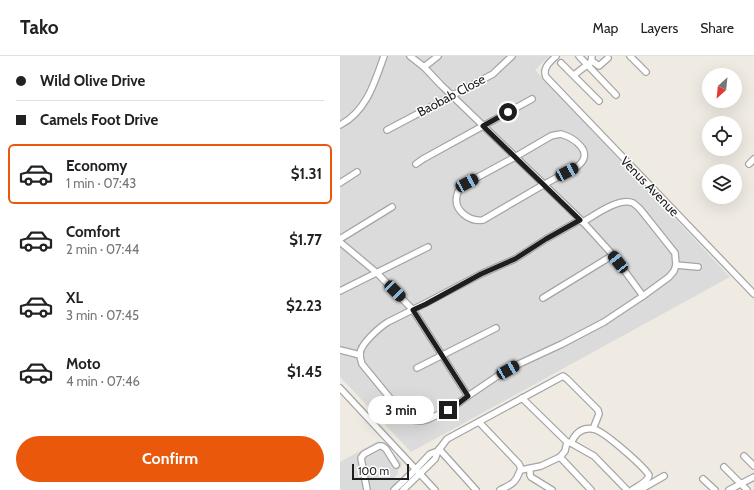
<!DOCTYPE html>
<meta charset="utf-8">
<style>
body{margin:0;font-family:Cabin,sans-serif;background:#f2f2f2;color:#222;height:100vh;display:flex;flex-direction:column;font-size:15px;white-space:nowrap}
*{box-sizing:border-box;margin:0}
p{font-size:13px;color:#767676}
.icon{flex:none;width:22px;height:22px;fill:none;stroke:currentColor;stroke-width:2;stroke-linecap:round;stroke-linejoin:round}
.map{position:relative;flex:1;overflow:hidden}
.drawer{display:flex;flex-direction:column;background:#fff;width:340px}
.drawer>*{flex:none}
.hud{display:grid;align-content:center;height:88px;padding:0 16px;background:#fff}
.needle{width:26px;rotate:207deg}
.controls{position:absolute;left:362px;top:12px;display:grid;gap:8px}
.controls a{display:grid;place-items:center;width:40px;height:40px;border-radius:50%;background:#fff;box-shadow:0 4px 16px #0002;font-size:20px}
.scale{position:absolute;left:12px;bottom:10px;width:57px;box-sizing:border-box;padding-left:4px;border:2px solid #1e1e1e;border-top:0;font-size:11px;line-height:14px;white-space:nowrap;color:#1e1e1e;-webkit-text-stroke:3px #fff;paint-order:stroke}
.end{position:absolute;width:18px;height:18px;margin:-9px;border:5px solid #1e1e1e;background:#fff;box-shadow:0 0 0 2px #fff}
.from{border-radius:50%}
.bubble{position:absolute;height:28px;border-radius:14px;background:#fff;box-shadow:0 4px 16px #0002;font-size:13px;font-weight:700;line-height:28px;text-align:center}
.car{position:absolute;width:12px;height:24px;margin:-12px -6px;border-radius:5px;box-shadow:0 0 3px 1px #0007;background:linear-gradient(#222 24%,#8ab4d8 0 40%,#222 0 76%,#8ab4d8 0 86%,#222 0)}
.hud b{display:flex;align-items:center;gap:14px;height:38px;font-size:15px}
.hud b+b{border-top:1px solid #e0e0e0}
.hud i{width:10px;height:10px;background:#222}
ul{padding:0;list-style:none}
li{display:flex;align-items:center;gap:12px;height:60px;margin:0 8px 6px;padding:0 8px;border:2px solid transparent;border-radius:6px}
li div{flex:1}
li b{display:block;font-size:15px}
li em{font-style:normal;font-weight:700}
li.current{border-color:#ea580c}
li>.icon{width:36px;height:36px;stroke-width:1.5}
.action{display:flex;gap:8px;margin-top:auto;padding:8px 16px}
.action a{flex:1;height:46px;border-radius:24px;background:#ea580c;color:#fff;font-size:16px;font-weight:700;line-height:46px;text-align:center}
header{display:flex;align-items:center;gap:24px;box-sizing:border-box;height:56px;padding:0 20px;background:#fff;border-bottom:1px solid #e0e0e0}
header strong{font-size:19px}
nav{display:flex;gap:22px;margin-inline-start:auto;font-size:14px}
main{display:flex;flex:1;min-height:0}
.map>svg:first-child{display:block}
</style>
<header>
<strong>Tako</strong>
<nav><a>Map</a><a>Layers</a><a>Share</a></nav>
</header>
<main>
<section class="drawer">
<div class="hud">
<b><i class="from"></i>Wild Olive Drive</b>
<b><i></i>Camels Foot Drive</b>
</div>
<ul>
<li class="current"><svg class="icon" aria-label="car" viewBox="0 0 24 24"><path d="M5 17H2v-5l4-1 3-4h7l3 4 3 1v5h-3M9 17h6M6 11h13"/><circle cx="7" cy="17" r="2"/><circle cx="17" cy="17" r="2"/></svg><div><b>Economy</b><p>1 min · 07:43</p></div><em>$1.31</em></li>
<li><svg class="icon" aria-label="car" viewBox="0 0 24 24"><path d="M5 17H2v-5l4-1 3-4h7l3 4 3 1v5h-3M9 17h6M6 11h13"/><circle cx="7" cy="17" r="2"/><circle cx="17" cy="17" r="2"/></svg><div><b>Comfort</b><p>2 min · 07:44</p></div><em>$1.77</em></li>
<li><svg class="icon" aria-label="car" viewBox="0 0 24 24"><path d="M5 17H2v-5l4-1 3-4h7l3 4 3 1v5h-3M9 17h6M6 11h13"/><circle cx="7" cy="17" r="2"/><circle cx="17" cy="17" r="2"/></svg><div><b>XL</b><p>3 min · 07:45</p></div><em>$2.23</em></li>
<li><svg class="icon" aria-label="car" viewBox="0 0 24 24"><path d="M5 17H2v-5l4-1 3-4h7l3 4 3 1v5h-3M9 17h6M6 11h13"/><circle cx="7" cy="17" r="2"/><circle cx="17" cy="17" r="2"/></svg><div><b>Moto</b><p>4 min · 07:46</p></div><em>$1.45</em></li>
</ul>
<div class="action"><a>Confirm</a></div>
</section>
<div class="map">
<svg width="414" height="434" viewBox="0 0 414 434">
<rect width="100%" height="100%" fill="#efebe3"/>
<g fill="#dcdbdb">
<path d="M0,0H209L195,14L390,221L71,396L0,321Z"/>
<path d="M38,385L46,389L62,407L61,411L58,414V418L54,422L66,434H0V406Z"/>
</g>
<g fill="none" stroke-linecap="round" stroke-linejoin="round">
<defs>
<g id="minor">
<path d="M70,0L84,11L101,29L243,166L273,199L303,240"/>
<path d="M216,0C210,6 202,12 206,21L414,238"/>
<path d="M239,0L276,39"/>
<path d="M290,0L306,16"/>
<path d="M252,5L259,10L268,2"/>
<path d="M221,7L259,45"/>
<path d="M84,11L98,0"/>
<path d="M234,19L251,6L252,0"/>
<path d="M0,69C26,56 35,26 44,0"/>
<path d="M47,74L153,18L157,14L172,0"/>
<path d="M221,78C234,82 255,96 238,110L203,129L143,164C129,166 113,154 117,139C118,133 122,130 127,127L175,101L211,80L215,79Z"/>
<path d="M76,108L83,103L192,43"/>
<path d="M409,108L414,103"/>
<path d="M0,127L17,116"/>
<path d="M240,164L206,183L175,203L141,218L86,247L48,266C40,271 20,288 20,298C20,301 21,305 22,308L63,358L72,364L81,365L89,363L112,352L128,340L156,321L181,307L222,288L264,266L303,240L329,221L334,215L336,209L335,197L300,153C298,151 296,149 293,147C279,141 255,159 243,166"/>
<path d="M0,183L52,151"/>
<path d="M0,186L37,217L73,254L128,340"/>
<path d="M336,209L358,211"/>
<path d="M0,235L88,191"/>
<path d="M203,242L273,199"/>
<path d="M0,294L20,299"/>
<path d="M77,312L156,272"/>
<path d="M0,332L95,434"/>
<path d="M139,366L179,408C181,412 181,413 179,417C175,428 170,429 160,434"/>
<path d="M227,386L231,387L254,400L287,434"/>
<path d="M231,387C235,378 242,371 253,373C263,374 302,409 309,419C308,426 298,430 292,434"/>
<path d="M99,393L136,434"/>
<path d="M404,400L414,410"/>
<path d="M220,401L251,434"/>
<path d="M384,411L407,434"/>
<path d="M190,413V419L191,421L212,434"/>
<path d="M181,414L201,410L220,401L225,395L227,386L182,342"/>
<path d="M363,423L375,434"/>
<path d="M27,434L21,402L24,398L39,390H42L46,393L56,409"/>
<path d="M54,434L75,414L90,398L98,395"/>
<path d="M63,434L95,403L98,395L107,383L223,320L227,323L258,354L259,358L253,373"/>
<path d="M300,434L324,420"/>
<path d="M389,434L414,421"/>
</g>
</defs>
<use href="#minor" stroke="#a5a5a5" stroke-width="8"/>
<use href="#minor" stroke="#fff" stroke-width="5.5"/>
</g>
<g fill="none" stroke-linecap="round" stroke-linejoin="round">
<path stroke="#1e1e1e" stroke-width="5" d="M108,354L115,350L128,340L73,254L86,248L141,218L175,203L206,183L240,164L143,70L168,56"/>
</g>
<g text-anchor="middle" stroke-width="3" stroke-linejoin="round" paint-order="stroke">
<g font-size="13" fill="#1e1e1e" stroke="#fff">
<text transform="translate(111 39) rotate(-28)" y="5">Baobab Close</text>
<text transform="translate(310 130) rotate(46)" y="5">Venus Avenue</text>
</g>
</g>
</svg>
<div class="controls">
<a><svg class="needle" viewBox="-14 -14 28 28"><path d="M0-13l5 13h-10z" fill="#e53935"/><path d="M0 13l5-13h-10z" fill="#767676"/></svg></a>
<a><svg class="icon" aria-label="locate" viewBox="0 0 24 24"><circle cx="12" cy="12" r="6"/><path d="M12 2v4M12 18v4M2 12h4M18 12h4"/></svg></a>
<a><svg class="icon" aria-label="layers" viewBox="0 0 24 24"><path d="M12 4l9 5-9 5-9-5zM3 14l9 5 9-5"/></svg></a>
</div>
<div class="scale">100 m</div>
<i class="end from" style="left:168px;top:56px"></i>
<i class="end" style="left:108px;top:354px"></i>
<div class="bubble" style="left:28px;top:340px;width:66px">3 min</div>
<i class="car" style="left:227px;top:116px;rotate:62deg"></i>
<i class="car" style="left:127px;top:127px;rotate:62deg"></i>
<i class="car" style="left:278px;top:206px;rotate:322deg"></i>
<i class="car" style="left:55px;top:235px;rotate:135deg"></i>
<i class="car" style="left:168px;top:314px;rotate:60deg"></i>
</div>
</main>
